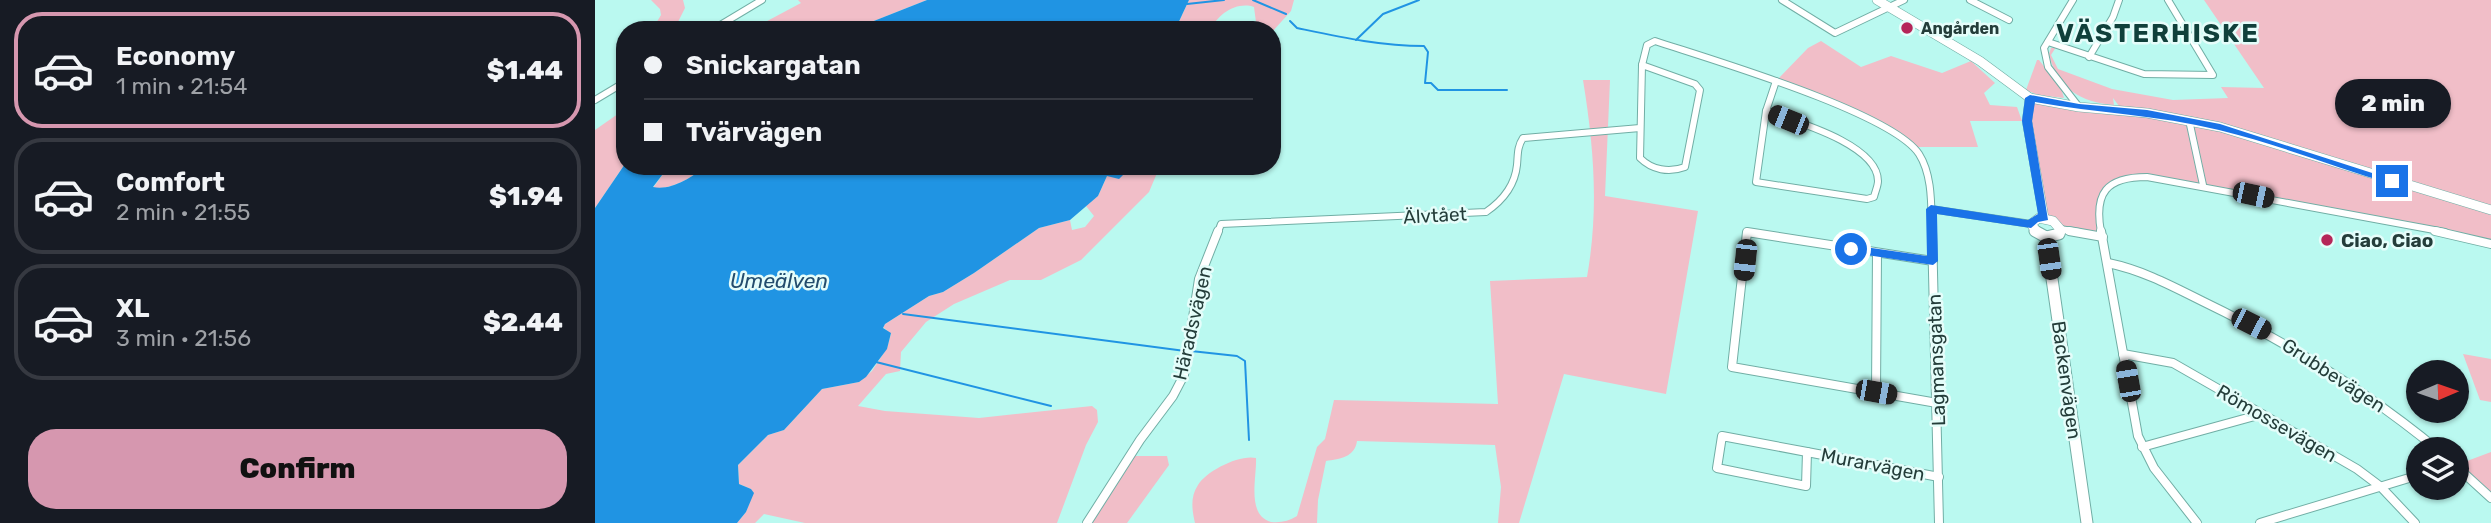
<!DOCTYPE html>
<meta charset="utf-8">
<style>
body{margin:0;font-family:Rubik,sans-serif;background:#242831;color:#f1f3f6;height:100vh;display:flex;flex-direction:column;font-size:26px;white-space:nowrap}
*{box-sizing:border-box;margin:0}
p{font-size:23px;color:#9ea1a6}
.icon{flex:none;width:38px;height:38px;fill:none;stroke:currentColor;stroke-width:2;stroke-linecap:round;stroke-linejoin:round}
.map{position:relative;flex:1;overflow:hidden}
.details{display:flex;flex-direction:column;background:#171b24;width:595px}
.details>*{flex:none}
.guide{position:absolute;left:21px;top:21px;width:665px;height:154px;border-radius:28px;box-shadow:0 2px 5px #0004;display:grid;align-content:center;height:154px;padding:0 28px;background:#171b24}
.needle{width:46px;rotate:88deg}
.fabs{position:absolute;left:1811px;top:360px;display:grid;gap:14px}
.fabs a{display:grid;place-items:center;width:63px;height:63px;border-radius:50%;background:#171b24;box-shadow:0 2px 5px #0004;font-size:35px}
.end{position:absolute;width:32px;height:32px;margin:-16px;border:9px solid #1a73e8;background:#fff;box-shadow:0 0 0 4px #fff}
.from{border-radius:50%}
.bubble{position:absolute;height:49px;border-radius:24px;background:#171b24;box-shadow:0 2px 5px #0004;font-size:23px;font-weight:800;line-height:49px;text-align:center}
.car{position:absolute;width:21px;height:42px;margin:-21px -10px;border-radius:9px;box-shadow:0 0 5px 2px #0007;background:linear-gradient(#222 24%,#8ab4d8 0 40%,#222 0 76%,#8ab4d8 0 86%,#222 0)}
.guide b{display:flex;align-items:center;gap:24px;height:66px;font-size:26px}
.guide b+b{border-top:2px solid #363941}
.guide i{width:18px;height:18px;background:#f1f3f6}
ul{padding:12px 0 0;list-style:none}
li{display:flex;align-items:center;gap:21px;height:116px;margin:0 14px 10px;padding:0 14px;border:4px solid #363941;border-radius:28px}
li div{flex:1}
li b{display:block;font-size:26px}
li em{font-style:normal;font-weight:800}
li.selected{border-color:#d697af}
li>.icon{width:63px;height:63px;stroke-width:1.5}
.cta{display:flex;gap:14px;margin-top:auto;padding:14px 28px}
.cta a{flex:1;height:80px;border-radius:28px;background:#d697af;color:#111;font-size:28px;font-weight:800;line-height:80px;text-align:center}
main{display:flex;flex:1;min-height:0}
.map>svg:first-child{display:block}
</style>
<main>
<section class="details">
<ul>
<li class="selected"><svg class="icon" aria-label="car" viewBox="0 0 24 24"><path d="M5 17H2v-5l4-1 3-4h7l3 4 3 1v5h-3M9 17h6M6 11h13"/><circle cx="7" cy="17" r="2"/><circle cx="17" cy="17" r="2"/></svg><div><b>Economy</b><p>1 min · 21:54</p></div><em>$1.44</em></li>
<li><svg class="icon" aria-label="car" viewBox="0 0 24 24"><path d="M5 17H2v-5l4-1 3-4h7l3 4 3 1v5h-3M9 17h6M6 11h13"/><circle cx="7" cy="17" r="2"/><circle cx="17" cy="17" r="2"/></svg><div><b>Comfort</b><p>2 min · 21:55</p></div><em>$1.94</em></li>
<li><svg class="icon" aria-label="car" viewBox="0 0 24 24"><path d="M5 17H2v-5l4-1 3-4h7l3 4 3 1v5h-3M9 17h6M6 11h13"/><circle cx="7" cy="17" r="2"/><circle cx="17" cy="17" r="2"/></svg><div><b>XL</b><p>3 min · 21:56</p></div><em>$2.44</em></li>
</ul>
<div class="cta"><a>Confirm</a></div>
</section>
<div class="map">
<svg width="1896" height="523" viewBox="0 0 1896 523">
<rect width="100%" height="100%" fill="#baf9f0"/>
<g fill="#f1bec8">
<path d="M56,0H88L90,8L79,30H57L66,15L65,9Z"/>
<path d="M203,0H332L256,30H155L206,3Z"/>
<path d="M594,0H699L696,11L677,32V30H662L659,7C642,1 622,14 616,30H580Z"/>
<path d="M1609,0H1896V244L1563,178H1531L1505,196L1508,237L1465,229L1449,218L1432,121L1435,98L1484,107L1524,106L1518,98L1519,105C1486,102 1462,89 1454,54L1456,48L1461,47L1456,55L1463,69L1517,89L1578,100L1633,98L1626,87L1669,88Z"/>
<path d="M1226,41L1266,67L1296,56L1347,73L1376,61L1400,83L1389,93L1395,105L1422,107L1427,121H1375L1383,147H1319L1303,134L1181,81L1213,48Z"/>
<path d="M1442,60H1444L1466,88L1469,98L1443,95L1431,90Z"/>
<path d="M988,80H1015L1010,196L1103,211L1071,394L969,374L924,523H903L906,487L900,445L762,441C760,457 745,459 731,461L723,500L722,523H600C597,510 595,497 603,485C611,471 645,454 661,458C662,477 651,515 676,522C686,523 694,521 702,516L722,447L730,439L739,400L903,404L895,281L992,277C1004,209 999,148 988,80Z"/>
<path d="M30,109V164L0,208V130Z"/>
<path d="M74,166H110C97,178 76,190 58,188Z"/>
<path d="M537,166H565L554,192L486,260L446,280H415L359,304L331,322L306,352L305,371L291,374L263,406L290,411L384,418L497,406L502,410L503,422L491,445L462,523H210L169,514L160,523H142L151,512L158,493L156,489L144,484L143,465L173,435L189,430L227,389L264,382L277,371L292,348L296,334L288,327L290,324L334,296L348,292L379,273L444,228L475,220L477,230L490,227L499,216L491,206L503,196L512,176C526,174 525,181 537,166Z"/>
<path d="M1868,354L1896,359V402L1885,400Z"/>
<path d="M1896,452V497L1864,464Z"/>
<path d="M540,456H572L574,465L532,523H497Z"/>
</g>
<g fill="#2094e3">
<path d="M332,0H594L580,30H256Z"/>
<path d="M30,164V166H74L58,187C75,191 97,178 110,166H537L524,179L512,176L503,196L475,220L444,228L379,273L348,292L334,296L290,324L288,328L296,333L292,349L271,377L264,382L227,389L189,430L173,435L143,465L144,484L156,489L159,493L151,512L142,523H0V208Z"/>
</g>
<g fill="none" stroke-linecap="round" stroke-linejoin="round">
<g stroke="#2094e3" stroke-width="2">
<path d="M658,0L691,14"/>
<path d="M592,4L629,0"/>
<path d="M695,21L702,28C745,37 785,46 829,46L833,52L830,83H836L843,90H912"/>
<path d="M761,40L788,14L824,0"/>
<path d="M308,314L590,351"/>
<path d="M596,351L642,356L650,361L654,440"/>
<path d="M281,362L456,406"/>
</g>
<defs>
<g id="street-far1">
<path d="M1187,0L1240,33L1309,0"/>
<path d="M1375,0L1414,20"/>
<path d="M1478,0L1449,48L1453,67L1484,107"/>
<path d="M117,30L167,0"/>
<path d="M1453,42L1549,74L1618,75L1573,0"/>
<path d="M1494,57L1518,17L1524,0"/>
<path d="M1047,65L1100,84L1105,90L1090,167C1074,173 1057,170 1045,158Z"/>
<path d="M1047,65L1052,45L1060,41C1114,59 1296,112 1324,154C1338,176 1336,207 1337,232"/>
<path d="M0,100L30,82"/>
<path d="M1171,111C1199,121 1283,144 1283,181C1283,186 1280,192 1279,197L1272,199L1161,182Z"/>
<path d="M1171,111L1181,81"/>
<path d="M1594,120L1608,185"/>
<path d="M1336,209L1436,224"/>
<path d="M1465,229L1484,232"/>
<path d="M623,232L626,224L891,212C907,201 920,185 922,165C923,155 922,147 928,138L1045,128"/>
<path d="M1152,232H1155"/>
<path d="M1506,232C1499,193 1511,177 1552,177L1850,232"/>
</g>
<g id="street">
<path d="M1337,231L1344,523"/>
<path d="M1474,231L1508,237"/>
<path d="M1506,231L1543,436L1559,468L1602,523"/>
<path d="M1840,231L1896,244"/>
<path d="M1338,261L1152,232L1137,367L1342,403"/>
<path d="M1513,263C1547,270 1577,286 1607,301C1692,342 1770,390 1843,450"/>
<path d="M1528,354L1578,363L1667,414L1762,469L1786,487L1820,523"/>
<path d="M1281,392L1282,253"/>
<path d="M1127,436L1212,452L1211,486L1122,468Z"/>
<path d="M1547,447L1667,414"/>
<path d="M1212,452L1344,477"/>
<path d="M1862,467L1896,498"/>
<path d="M492,523L545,440L578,396L589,375L604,279L623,231"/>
<path d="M1665,523L1824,475"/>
</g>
<g id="secondary-far1">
<path d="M1282,0L1385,61L1435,98L1484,107L1552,113L1625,127L1896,210"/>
<path d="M1435,98L1432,121L1449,218"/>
<path d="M1442,232L1436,224L1444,218L1458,221L1465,229L1464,232"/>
</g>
<g id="secondary">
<path d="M1440,231L1451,237L1464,234L1465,231"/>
<path d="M1451,237L1492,523"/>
</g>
</defs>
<use href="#street-far1" stroke="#71aea5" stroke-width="8"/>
<use href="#street" stroke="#71aea5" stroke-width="10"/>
<use href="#secondary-far1" stroke="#71aea5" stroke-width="10"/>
<use href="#secondary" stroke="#71aea5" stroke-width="13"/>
<use href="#street-far1" stroke="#fff" stroke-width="6"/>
<use href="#street" stroke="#fff" stroke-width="8"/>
<use href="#secondary-far1" stroke="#fff" stroke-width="9"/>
<use href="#secondary" stroke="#fff" stroke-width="11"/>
</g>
<path fill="#1a73e8" d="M1435,95L1484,104L1552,110L1625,124L1802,181L1797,184C1739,167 1682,144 1624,130C1563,115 1501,113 1440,102L1437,121L1453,220L1443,222L1436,228L1342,214L1343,261L1338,265L1252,252V246L1256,245L1332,256L1331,209L1336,205L1433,220L1443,214L1427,121L1430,98Z"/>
<g fill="#b52659" stroke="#e5fdfa" stroke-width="2.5">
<circle cx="1312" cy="28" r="7"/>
<circle cx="1732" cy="240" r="7"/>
</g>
<g text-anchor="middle" stroke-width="5" stroke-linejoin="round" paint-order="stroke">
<g font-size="16" font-weight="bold" fill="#243d3a" stroke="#e5fdfa" text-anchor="start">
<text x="1326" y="34">Angården</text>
</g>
<g font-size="19" fill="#243d3a" stroke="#e5fdfa">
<text transform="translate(840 215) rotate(-3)" y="7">Älvtået</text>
<text transform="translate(597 323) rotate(-77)" y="7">Häradsvägen</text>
<text transform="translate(1341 360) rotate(-92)" y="7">Lagmansgatan</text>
<text transform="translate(1739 375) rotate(33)" y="7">Grubbevägen</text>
<text transform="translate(1472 380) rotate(82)" y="7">Backenvägen</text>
<text transform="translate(1682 423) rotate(30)" y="7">Römossevägen</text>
<text transform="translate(1278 464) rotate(11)" y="7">Murarvägen</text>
</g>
<g font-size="19" font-weight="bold" fill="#243d3a" stroke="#e5fdfa" text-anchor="start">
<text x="1746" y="247">Ciao, Ciao</text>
</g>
<g font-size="21" font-style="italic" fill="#234c6d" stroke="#e5fdfa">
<text x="184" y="288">Umeälven</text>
</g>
<g font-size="26" font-weight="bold" letter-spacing="2" fill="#10403b" stroke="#e5fdfa">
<text x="1563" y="42">VÄSTERHISKE</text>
</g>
</g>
</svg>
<div class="fabs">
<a><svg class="needle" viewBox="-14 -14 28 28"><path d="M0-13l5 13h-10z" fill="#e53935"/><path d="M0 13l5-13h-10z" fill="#9ea1a6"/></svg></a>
<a><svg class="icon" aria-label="layers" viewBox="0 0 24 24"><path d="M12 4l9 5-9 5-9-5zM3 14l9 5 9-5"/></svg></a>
</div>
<i class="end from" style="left:1256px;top:249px"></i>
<i class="end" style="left:1797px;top:181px"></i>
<div class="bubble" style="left:1740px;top:79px;width:116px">2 min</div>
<i class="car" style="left:1193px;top:120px;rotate:292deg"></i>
<i class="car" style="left:1658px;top:195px;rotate:102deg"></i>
<i class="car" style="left:1454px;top:259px;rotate:172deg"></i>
<i class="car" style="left:1150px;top:260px;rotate:186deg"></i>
<i class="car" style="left:1656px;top:324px;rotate:117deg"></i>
<i class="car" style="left:1533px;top:381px;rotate:350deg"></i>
<i class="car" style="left:1281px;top:392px;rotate:100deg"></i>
<div class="guide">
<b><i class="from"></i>Snickargatan</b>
<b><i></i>Tvärvägen</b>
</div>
</div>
</main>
